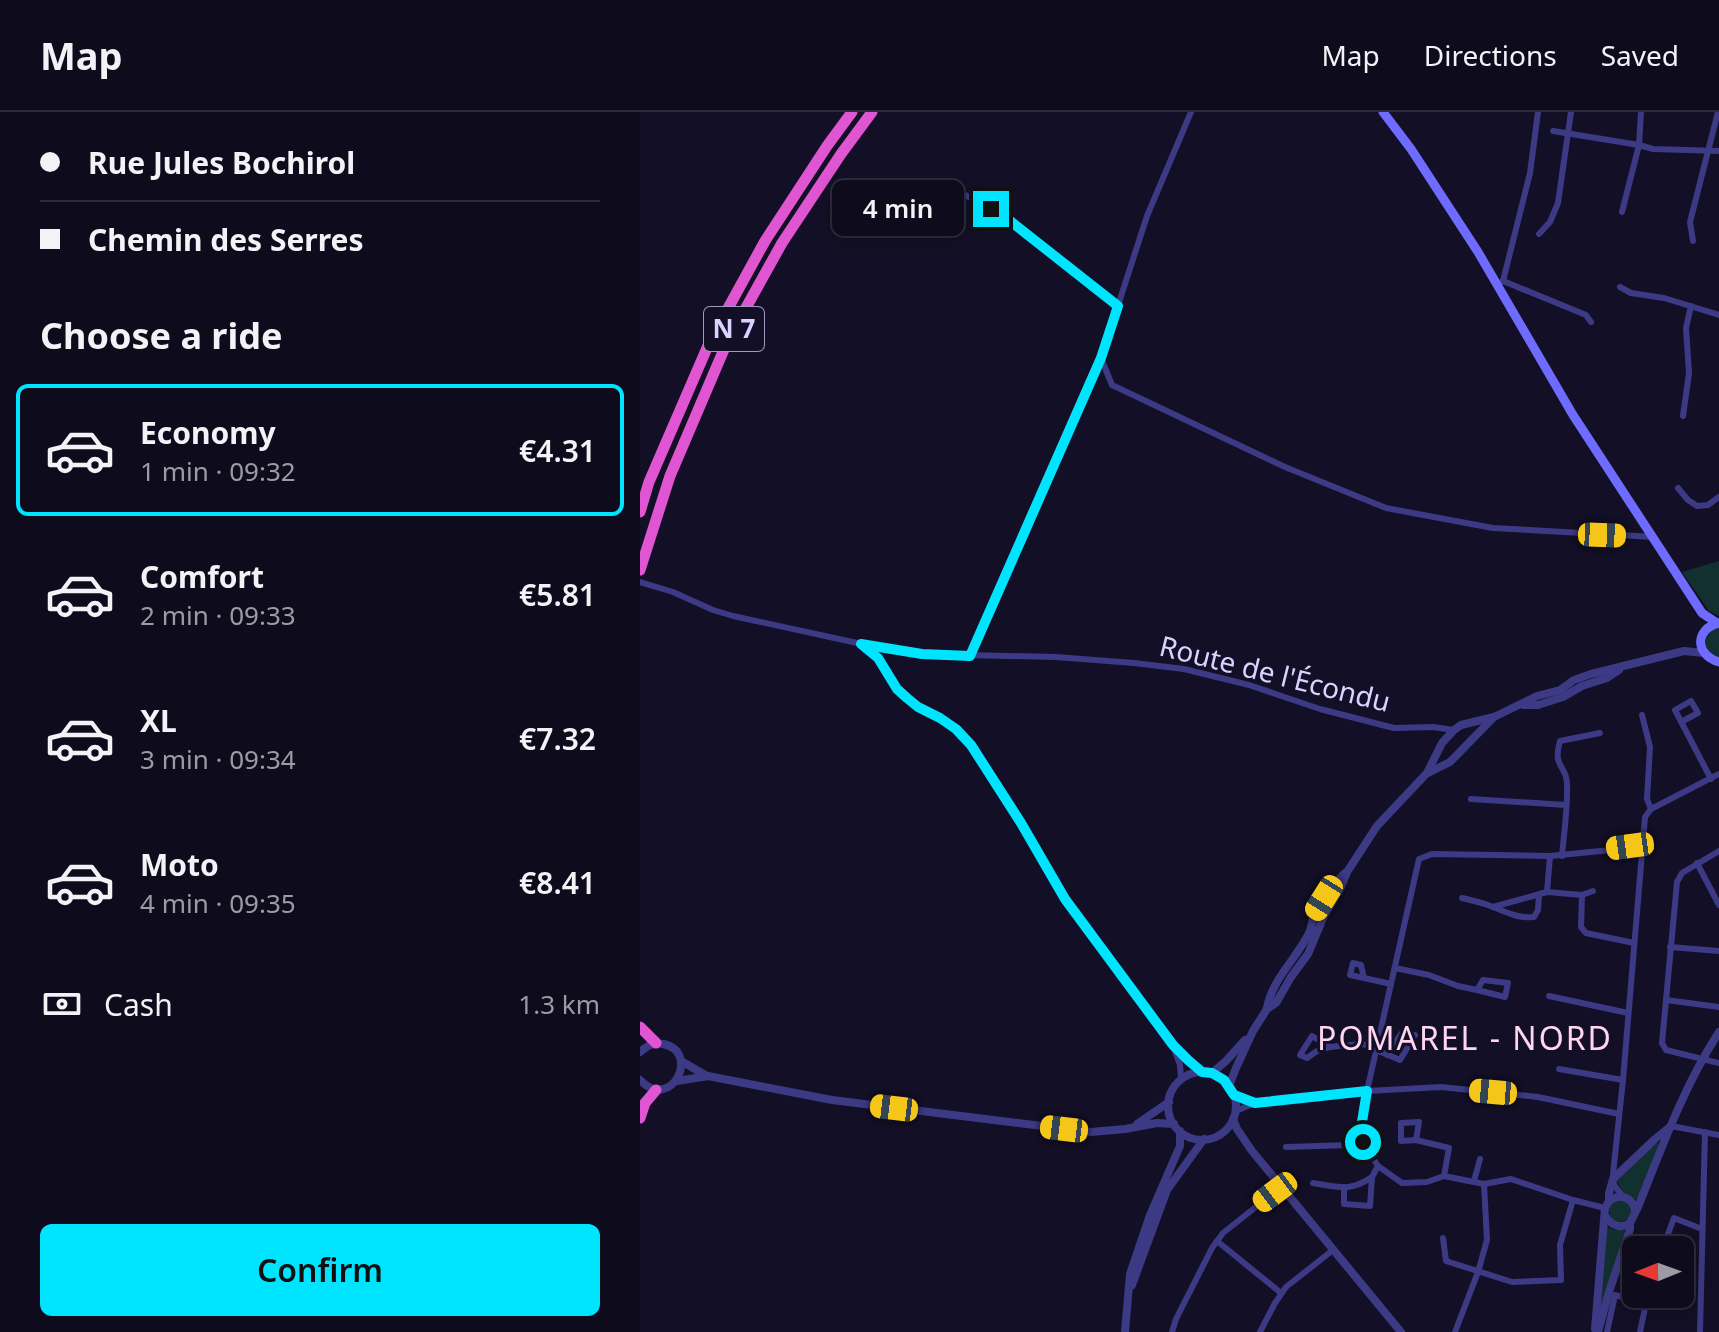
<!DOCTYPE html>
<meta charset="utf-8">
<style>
body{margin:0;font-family:"Noto Sans",sans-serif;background:#171425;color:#f1f3f6;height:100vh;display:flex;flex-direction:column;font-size:30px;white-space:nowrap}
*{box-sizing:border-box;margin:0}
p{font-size:26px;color:#9b9ba3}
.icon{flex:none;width:44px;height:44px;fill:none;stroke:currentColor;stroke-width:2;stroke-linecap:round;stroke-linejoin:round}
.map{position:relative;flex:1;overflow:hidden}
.sheet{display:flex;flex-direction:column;background:#0e0b1c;width:640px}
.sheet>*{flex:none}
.top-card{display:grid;align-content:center;height:176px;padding:0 40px;background:#0e0b1c}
.needle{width:52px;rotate:269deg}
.buttons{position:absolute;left:982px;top:1124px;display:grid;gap:16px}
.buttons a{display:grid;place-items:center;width:72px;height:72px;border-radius:12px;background:#0e0b1c;box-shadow:0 4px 20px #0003,0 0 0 2px #2e2b3b;font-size:40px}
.end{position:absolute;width:36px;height:36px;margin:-18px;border:10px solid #00e5ff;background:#111;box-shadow:0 0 0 4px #111}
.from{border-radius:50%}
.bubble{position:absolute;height:56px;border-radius:12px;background:#0e0b1c;box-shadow:0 4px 20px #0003,0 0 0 2px #2e2b3b;font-size:26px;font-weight:600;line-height:56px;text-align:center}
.car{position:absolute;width:24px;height:48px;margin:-24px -12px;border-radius:10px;box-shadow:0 0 6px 2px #0007;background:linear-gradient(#f5c518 24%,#345 0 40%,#f5c518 0 76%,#345 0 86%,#f5c518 0)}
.top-card b{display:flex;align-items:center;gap:28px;height:76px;font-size:30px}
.top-card b+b{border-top:2px solid #2e2b3b}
.top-card i{width:20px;height:20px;background:#f1f3f6}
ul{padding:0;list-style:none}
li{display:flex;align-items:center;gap:24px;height:132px;margin:0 16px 12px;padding:0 24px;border:4px solid transparent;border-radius:12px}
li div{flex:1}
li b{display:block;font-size:30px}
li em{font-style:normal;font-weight:600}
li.selected{border-color:#00e5ff}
li>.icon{width:72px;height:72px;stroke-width:1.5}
h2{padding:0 40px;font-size:36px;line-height:96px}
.pay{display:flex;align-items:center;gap:20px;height:88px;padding:0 40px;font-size:30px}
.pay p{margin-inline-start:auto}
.action{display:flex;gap:16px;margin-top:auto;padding:16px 40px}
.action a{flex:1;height:92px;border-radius:12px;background:#00e5ff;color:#111;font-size:32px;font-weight:600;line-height:92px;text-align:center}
header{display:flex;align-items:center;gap:48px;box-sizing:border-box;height:112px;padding:0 40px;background:#0e0b1c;border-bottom:2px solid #2e2b3b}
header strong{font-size:38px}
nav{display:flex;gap:44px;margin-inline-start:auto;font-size:28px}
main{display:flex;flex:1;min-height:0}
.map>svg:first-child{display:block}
</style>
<header>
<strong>Map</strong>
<nav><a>Map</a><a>Directions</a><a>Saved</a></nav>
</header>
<main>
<section class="sheet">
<div class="top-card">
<b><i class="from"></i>Rue Jules Bochirol</b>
<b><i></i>Chemin des Serres</b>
</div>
<h2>Choose a ride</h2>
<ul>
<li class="selected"><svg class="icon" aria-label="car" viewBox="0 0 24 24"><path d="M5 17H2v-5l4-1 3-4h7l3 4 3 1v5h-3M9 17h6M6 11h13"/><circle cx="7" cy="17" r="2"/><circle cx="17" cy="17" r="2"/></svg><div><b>Economy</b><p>1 min · 09:32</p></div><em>€4.31</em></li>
<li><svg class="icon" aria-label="car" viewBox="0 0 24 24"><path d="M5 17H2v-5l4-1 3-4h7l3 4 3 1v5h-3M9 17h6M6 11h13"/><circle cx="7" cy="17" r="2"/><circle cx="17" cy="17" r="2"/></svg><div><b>Comfort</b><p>2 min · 09:33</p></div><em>€5.81</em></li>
<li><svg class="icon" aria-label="car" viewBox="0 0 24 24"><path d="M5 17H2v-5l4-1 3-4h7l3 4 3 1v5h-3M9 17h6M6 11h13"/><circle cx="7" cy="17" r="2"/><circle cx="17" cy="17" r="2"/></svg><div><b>XL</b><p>3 min · 09:34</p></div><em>€7.32</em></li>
<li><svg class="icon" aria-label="car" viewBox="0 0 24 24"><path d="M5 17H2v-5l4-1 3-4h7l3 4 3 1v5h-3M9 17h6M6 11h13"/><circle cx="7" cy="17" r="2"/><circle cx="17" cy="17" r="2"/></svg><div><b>Moto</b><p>4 min · 09:35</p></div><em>€8.41</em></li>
</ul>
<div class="pay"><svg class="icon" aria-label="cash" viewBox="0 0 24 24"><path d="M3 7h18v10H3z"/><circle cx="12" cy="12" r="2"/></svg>Cash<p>1.3 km</p></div>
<div class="action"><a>Confirm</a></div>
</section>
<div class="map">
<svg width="1079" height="1220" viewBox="0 0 1079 1220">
<rect width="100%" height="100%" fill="#130f26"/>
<g fill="#12302f">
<path d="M1079,449V504L1069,499L1042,460Z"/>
<path d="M1079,515V545C1061,540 1061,521 1079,515Z"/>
<path d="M1015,1030L1020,1032L998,1086L994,1088L983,1081L977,1069Z"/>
<circle cx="980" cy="1099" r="11"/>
<path d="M967,1115L974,1118H985L962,1195L958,1194Z"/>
</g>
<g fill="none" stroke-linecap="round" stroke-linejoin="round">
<g stroke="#3d3a85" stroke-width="6">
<path d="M913,19L999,33L1013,37L1079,39"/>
<path d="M321,81L360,101L478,194"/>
<path d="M982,100L999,33L1001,0"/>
<path d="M899,122L910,110L918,91L931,0"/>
<path d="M1053,129L1050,110L1078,0"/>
<path d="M863,169L946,203L951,210"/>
<path d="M857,173L863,169L890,61L898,0"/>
<path d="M980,175L991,181L1024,186L1079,203"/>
<path d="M461,246L472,273L645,355L746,396L853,416L1014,425"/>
<path d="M1043,304L1049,261L1046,216L1051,194"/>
<path d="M1038,376L1048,388L1057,394L1068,393L1079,385"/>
<path d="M0,470L33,480L73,498L93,504L254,539L282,542L416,545L494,551L544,557L609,573L680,597L754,616L793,615L814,618"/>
<path d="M225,535L238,546L257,577L267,586L278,595L300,606L316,617L331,633L381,711L425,787L533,933L562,960"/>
<path d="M330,544L461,246L507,104L551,0"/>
<path d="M1002,603L1010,635L1007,687L1011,697"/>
<path d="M1041,610L1058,601L1051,589L1035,598L1071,667"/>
<path d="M831,687L926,693"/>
<path d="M1079,739L1042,761L1037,770L1022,931L1026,938L1079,951"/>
<path d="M922,744C924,720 928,696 927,672C927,653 912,656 920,629L960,621"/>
<path d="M1057,751L1079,793"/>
<path d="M907,780L942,783L953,779"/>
<path d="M942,783L941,815L946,821L994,831"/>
<path d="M822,786C831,788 839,790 848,793C864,799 877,807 894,805L898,798L899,783"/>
<path d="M853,795L907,780L910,744"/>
<path d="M1030,835L1079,839"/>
<path d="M755,856L789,863L818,874L837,878L843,868L868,871L865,885L837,878"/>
<path d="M724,866L710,863L713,851L721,853L724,866L751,872"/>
<path d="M909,884L988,901"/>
<path d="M1026,888L1079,895"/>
<path d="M690,935L677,939L667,946L660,943L672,924L690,935L720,932L737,934"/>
<path d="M534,937L540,953L541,967"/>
<path d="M736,938L760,948L775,923L761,922L747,943"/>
<path d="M919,957L983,968"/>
<path d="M594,983L615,991"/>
<path d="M596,999L615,991L727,979L801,975L898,985L979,1002"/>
<path d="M1031,1014L1079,1023"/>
<path d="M776,1028L779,1010L761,1011V1029L776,1028L809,1036L804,1064"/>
<path d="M646,1035L710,1033L723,1030"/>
<path d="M834,1069L840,1047"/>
<path d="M673,1071C699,1075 710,1080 732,1065"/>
<path d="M704,1075V1092L730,1094L732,1065L738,1054"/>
<path d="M983,1085L974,1073L973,1062L983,968L1005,705L1011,697L1079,662"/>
<path d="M965,1096L933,1088L871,1067L844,1072L804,1064L787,1070L762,1071L738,1054L723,1030L722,1010L727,979L779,747L792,742L910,744L1001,735"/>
<path d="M803,1126L806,1149L872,1170L921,1168L920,1133L933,1088"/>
<path d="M577,1129L641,1181"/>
<path d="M1022,1138L1034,1106L1062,1117"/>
<path d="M532,1220L536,1207L572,1136L583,1121L641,1075"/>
<path d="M620,1220L635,1191L646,1175L693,1138"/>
<path d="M815,1220L838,1160L847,1128L844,1072"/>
<path d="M967,1220L975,1183L1005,1191"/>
<path d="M1000,1220L1008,1182"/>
<path d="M1060,1220L1065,1020"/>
</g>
<g stroke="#3d3a85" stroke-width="8">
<path d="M884,593H898L923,585L942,574L967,566L979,558"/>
<path d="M788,661L810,650L853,606"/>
<path d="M627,896C633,865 657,847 670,819C672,814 672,807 675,801C681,786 693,772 705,761"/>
<path d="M0,940C7,934 13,930 23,932C61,939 32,1001 0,968"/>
<path d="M41,949L67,964"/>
<circle cx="562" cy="994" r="34"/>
<path d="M572,961L586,949L605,928"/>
<path d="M37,969L68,964L192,988L451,1020L485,1017L517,1011L534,1012"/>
<path d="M589,974L596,956L613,919L627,897L636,891L651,865L668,842L684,804L701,775L707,760L737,714L787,661L802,631L814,618L821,613L854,605L897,584L920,578L934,568L951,562L1044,539L1064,541"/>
<path d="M593,1007L597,1017L612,1039L761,1220"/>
<path d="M497,1012L529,990"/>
<path d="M969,1089C980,1081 992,1085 995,1098"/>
<path d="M966,1105C972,1114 981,1117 990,1111"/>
<path d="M492,1173L527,1078L564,1027"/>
<path d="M955,1217L965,1096L969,1089V1081L973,1067L1015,1027L1031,1014"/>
<path d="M485,1220L490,1162L510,1103L540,1034V1019"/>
<path d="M958,1220L969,1180L990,1117V1111L998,1095C1022,1035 1044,974 1079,920"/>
</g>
<g stroke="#6f6bff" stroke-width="9">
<path d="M743,0L771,37L838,140L933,303L1062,501L1077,511"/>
<path d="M1079,511C1054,517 1055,543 1079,550"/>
</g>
<g stroke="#e055d1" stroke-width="11">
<path d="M0,400L9,370L70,229L125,129L187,34L212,0"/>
<path d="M0,458L30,364L88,228L142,131L201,42L232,0"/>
<path d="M0,915L16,931"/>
<path d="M0,1006L5,991L16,978"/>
</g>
</g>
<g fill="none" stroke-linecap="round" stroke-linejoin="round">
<path stroke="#00e5ff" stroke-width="10" d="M351,97L360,101L478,194L461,246L330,544L282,542L221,532L238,546L257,577L267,586L278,595L300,606L316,617L331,633L381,711L425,787L533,933L548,948L562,960L572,961L584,968L594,983L615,991L727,979L722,1010L723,1030"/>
</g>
<g text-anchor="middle" stroke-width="6" stroke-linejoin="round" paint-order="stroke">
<rect fill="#130f26" stroke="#9e99be" stroke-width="2" x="64" y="195" width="60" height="44" rx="6"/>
<g font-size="26" font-weight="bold" fill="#d9d4ff">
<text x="94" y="226">N 7</text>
</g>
<g font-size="28" fill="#d9d4ff" stroke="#130f26">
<text transform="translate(635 562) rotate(14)" y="10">Route de l'Écondu</text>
</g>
<g font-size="32" letter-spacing="2" fill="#ffd6f0" stroke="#130f26">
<text x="825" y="938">POMAREL - NORD</text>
</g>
</g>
</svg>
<div class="buttons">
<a><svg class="needle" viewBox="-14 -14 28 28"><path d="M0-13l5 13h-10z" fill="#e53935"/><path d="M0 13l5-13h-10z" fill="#9b9ba3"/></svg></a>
</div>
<i class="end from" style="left:723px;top:1030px"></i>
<i class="end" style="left:351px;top:97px"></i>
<div class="bubble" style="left:192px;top:68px;width:132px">4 min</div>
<i class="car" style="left:962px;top:423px;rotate:92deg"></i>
<i class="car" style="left:990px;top:734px;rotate:262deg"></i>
<i class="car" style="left:684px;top:786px;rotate:212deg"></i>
<i class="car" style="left:853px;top:980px;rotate:275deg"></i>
<i class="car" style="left:254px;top:996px;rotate:277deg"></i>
<i class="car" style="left:424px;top:1017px;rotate:277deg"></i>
<i class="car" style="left:635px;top:1080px;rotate:233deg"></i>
</div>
</main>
